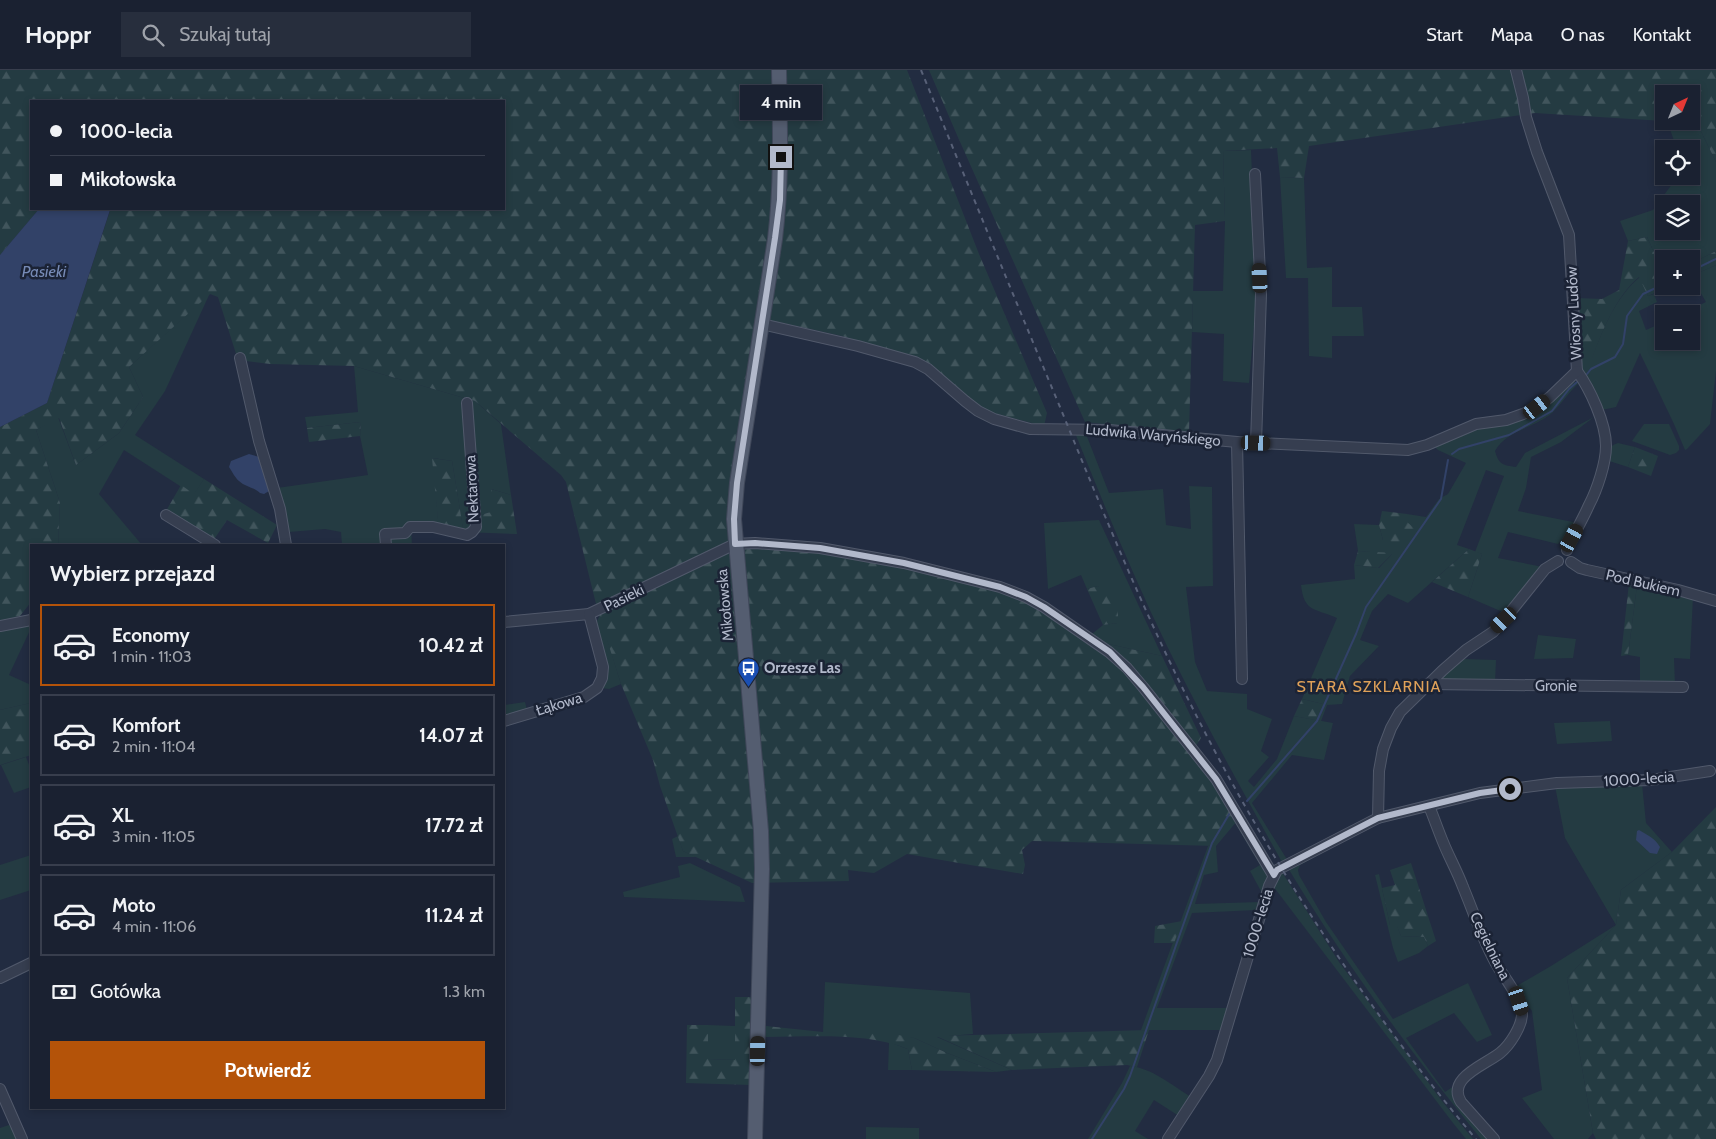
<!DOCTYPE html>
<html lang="pl">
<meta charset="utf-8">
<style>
body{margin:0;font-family:Cabin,sans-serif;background:#272e3d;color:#f1f3f6;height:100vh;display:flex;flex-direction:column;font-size:19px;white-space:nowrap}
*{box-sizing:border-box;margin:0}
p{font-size:16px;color:#9fa3ab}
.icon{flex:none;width:28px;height:28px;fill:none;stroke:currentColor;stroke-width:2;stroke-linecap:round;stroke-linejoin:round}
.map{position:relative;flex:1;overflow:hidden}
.panel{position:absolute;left:30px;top:474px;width:475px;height:565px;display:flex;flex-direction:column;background:#1a2131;border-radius:0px;box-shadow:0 2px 8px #0003,0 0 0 1px #383e4d}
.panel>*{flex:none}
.top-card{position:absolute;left:30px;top:30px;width:475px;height:110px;border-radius:0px;box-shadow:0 2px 8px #0003,0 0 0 1px #383e4d;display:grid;align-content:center;height:110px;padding:0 20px;background:#1a2131}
.needle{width:32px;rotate:43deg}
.controls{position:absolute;left:1655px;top:15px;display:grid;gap:10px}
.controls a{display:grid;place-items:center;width:45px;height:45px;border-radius:0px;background:#1a2131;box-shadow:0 2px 8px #0003,0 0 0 1px #383e4d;font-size:25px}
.end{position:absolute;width:22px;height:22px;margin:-11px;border:6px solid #b2b9cb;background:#111;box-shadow:0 0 0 2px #111}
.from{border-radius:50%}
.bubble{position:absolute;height:35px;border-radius:0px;background:#1a2131;box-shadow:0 2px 8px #0003,0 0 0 1px #383e4d;font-size:16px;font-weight:700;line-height:35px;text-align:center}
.car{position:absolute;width:15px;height:30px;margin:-15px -8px;border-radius:6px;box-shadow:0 0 4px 1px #0007;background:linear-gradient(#222 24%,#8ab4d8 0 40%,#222 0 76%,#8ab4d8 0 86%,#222 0)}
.top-card b{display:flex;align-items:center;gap:18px;height:48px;font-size:19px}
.top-card b+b{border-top:1px solid #383e4d}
.top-card i{width:12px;height:12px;background:#f1f3f6}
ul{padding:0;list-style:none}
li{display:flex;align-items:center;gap:15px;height:82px;margin:0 10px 8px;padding:0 10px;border:2px solid #383e4d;border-radius:0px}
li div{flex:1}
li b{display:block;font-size:19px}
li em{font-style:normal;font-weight:700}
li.on{border-color:#b45309}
li>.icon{width:45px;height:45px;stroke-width:1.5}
h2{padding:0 20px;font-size:22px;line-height:60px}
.pay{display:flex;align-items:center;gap:12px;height:55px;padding:0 20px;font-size:19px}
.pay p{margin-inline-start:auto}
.button{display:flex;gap:10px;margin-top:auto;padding:10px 20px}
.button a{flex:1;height:58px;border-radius:0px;background:#b45309;color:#fff;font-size:20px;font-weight:700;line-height:58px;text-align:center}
header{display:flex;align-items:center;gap:30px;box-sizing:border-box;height:70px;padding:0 25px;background:#1a2131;border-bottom:1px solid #383e4d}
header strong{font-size:24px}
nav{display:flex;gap:28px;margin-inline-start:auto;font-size:18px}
.search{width:350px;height:45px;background:#272e3d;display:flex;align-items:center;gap:12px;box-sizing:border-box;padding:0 18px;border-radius:0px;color:#9fa3ab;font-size:19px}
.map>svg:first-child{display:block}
</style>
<header>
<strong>Hoppr</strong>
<div class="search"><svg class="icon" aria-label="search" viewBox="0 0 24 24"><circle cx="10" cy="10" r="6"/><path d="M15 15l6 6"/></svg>Szukaj tutaj</div>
<nav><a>Start</a><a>Mapa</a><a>O nas</a><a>Kontakt</a></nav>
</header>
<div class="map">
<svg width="1716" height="1069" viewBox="0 0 1716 1069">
<defs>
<pattern id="forest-firs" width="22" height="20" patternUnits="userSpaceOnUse" patternTransform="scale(1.25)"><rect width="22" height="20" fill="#243b42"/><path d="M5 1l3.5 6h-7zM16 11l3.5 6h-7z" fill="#41555c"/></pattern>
</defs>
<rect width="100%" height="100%" fill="#222c41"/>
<g fill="#243b42" fill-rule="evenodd">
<path d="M1667,51L1697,53L1716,92V181L1691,194V189H1664V205L1647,167L1628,171L1620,151L1653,140L1678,106H1691V79H1677ZM1664,134H1691V161H1664Z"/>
<path d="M1251,80L1257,223L1249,313L1223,311L1224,264L1192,262L1193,221H1223L1225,151L1223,81Z"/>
<path d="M1280,107L1304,108L1307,198L1332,197V237H1362L1364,266H1332V288L1309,286L1308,208H1286Z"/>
<path d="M1716,195V301L1710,354L1687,379L1685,380L1674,354L1640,283L1616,337L1602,340L1582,300L1580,287L1592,288C1602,261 1616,226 1640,207L1648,226L1654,224L1657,232L1639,241L1646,260L1664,252V271H1691V244H1682L1706,232L1691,206Z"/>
<path d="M210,223L165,321L135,365L204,409L194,425L124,380L99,424L142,475H58L60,433L36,360L58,347L76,395L119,363L143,327L129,297Z"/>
<path d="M354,296L475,331L501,354L511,425L491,419L492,442L480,445L463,459L452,391L433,388L439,461L411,460L412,475H342L341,462L325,459L289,462L277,418L368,405L360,366L361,352L307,358L305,347L358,342Z"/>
<path d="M1575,312L1579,313C1569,322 1562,333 1553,342C1536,358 1506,360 1495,381C1499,395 1503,395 1516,397L1525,383L1594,347L1561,372L1531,387L1526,418L1518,441L1578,453L1558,474L1508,462L1498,488L1543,497L1505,543L1468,527L1482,484L1475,482L1504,406L1486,400L1457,475L1469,479L1408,533L1388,524L1372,541L1360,570L1379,576L1350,606L1342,634L1327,635L1302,629L1337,548C1314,538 1304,542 1301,515L1355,509L1354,495L1379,498L1392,484L1358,481L1354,454L1379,455L1383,470L1407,452V444L1426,447L1439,429L1448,424L1466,393L1438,380L1434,376L1481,356L1513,352L1569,313Z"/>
<path d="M1644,354H1669L1679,376V380L1676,383L1670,385L1632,371Z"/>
<path d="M1075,363L1086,364L1109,423L1163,419L1166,455L1191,459L1189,416L1212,417L1213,516L1186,517L1195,592L1207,621L1247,624V639L1272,649L1261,681L1269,687L1248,711L1254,717L1277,689L1294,646L1333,653L1324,690L1292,685L1252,733L1288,791L1283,794C1243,722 1203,650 1167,576C1133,506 1104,435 1075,363Z"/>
<path d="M1618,373L1635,377L1628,397L1606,390C1608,381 1608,376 1618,373Z"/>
<path d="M1099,450L1162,586L1086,569L1103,555L1117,553L1098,516L1087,519L1081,505L1048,519L1044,453Z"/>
<path d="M1637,515L1693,527L1690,589L1674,588L1675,615H1640V587L1628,585Z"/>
<path d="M600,545L621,614L609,619L602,618L595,555Z"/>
<path d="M31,552V558L9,605L31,615V633L0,640V558Z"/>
<path d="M1538,565L1576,569L1573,588L1534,589Z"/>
<path d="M1464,589L1496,590L1495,613L1438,610Z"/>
<path d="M525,632L527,640L504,648V635Z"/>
<path d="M1610,651L1612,671L1557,674L1554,653Z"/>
<path d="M26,687L31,700V717L14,723L1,695Z"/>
<path d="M1642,714L1646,753L1672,782L1621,820L1616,855L1567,908L1593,1063L1588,1069H1554L1522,1028L1542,1020L1532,941L1513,918L1551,896L1616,855L1565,768L1555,716Z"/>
<path d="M1237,751L1267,803L1268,807L1262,823L1250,801L1260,795L1235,753Z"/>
<path d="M1363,760L1300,795L1298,800L1299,805L1326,852L1393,949L1468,913L1492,965L1477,972L1454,943L1406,968L1445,1022L1454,1016L1455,1017L1491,1069H1481C1411,983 1345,893 1288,798Z"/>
<path d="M678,766L683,781L697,787H676L672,769Z"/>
<path d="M1208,776H1216L1218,802L1204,805L1195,834L1260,832L1257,840L1192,843L1157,938H1229L1222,960H1141Z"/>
<path d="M31,785V820L0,830V795Z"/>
<path d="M690,793L740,817L745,832L624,827L623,822L680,807L678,796Z"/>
<path d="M1282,802L1339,892L1442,1031L1473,1069H1466L1453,1053L1273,816Z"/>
<path d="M1379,804L1390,855H1397L1401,866L1424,867L1428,876L1419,883L1398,892L1393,878L1375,805Z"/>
<path d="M825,912L970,923L973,964L937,967L1012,1000L996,1002L947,983L914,968L823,962Z"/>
<path d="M708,955L735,956V990L707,989Z"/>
<path d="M889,972L908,979L912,1000H888Z"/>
<path d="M1130,996C1152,998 1173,1016 1191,1027L1179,1046L1154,1030L1135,1061L1148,1069H1088L1122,1013Z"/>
<path d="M9,1055L19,1069H0V1058Z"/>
<path d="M866,1057L919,1058V1069H866Z"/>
</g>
<g fill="url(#forest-firs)">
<path d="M0,0H907L979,184L1047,343L1044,356L985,341L925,293L842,266L760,248L730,421L728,480L760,477L822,483L904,496L1025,529L1086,569L1162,586L1201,668L1192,682L1213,710L1237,751L1216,776L1032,771L1022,780L1025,795L1023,804L907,784L874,803L848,800L849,811L752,813L683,781L660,716L653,690L621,614L597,538L566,412L561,405L475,331L354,296L270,294L238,290L218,227L210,224L129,297L143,327L119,363L76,395L59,348L36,360L60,433L58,475H31V532L20,546L0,553V357L47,333L110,141L108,139H504V31H31V139H39L0,185Z"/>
<path d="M929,0H1716V92L1697,53L1671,51H1691V24H1664V51L1535,43L1309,76L1304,108L1280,107L1277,78L1223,81L1225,151L1195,155L1189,363L1085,352L957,65Z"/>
<path d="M1647,167L1664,205V216H1670L1648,226L1639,207C1616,226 1602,261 1592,289L1580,287L1575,228L1602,229L1619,220L1628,171Z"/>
<path d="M1716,181V195L1691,206V194Z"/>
<path d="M361,352L360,366L309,372L307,358Z"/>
<path d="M1635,377L1658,386L1651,406L1628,397Z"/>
<path d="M432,388L452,391L463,458L480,445L491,442V419L511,425L517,464L439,461Z"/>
<path d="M204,409L277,455L268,473L227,450L213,471L166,441L181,415L194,424Z"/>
<path d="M1382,441L1407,444V452L1415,459L1401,474L1383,470L1379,455Z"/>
<path d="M1469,479L1482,484L1468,527L1432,512Z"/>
<path d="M1358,481L1393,483L1378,498L1354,495Z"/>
<path d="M1629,513L1637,515L1628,585L1621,586Z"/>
<path d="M1098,516L1118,537V553L1103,555L1087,519Z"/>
<path d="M1302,629L1327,635L1321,651L1294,646Z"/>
<path d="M31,633V685L0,695V640Z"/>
<path d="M1716,737V1069H1596L1593,1063L1567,908L1616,855L1621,820L1672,782Z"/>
<path d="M1411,793L1436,871L1428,876L1424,867L1401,866L1397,856L1390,855L1382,818L1395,815L1390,800Z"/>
<path d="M1182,851L1174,873H1154L1155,856Z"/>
<path d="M735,927H753L752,1015L686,1013L687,955H708V989L735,990Z"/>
<path d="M766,956L823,962L889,963L914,968L947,983L996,1002L912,1000L908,979C866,962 811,967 765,967Z"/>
<path d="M1149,960L1137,997L1127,995L1012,1000L936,966Z"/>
</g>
<g fill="#324268">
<path d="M39,139H108L110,140L47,333L0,357V185Z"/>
<path d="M249,384L259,387L269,421L264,424L260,423C254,417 245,417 239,411C235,408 232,401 229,397L231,391Z"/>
<path d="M1639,760C1647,765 1655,768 1660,777L1657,784L1650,783L1636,770L1637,761Z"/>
</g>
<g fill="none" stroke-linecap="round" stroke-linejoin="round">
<g stroke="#324268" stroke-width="2">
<path d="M1691,201L1716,189"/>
<path d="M1587,304L1591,299L1615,287L1623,274L1627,246L1643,224L1664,214"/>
<path d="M1452,384L1459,379L1509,365L1552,341L1569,319L1577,312"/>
<path d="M1247,731L1317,651L1356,564L1366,537L1441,429L1448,390"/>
<path d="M1092,1069L1124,1019L1130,1006L1212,773L1231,741"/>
</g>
<defs>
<g id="minor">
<path d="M1516,0L1523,28L1526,47L1537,82L1569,165L1577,301C1590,319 1606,353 1606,376C1606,393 1597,420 1589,435C1582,451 1573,465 1567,480"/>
<path d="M1255,104L1261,224L1256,373"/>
<path d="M762,254L858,276L915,292L928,299L965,331L978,341L994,349L1030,359L1109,360L1237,372L1408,380L1427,375L1476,354L1506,350L1523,344L1537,337L1550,327L1577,301"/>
<path d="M240,288L259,371L280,439L286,475"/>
<path d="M1237,372L1242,609"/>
<path d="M166,445L215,475"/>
<path d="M386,475L385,464L405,463L410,457H433L467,465L472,462L476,457L467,333"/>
<path d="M1571,492L1580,498L1587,500L1678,520L1716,531"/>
<path d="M504,552L589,544L735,474L755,473L820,478L904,493L1000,517L1026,527L1044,537L1109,582L1127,598L1143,617L1216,709L1273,805"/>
<path d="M0,556L31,550"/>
<path d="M1429,614L1683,617"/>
<path d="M504,651L584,627L597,618L602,608L603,597L589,544"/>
<path d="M1429,736C1434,748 1438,760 1443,772C1449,787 1457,801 1463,817C1474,843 1483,872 1498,897C1505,908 1523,931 1522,944C1522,956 1510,975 1500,983C1485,995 1446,1008 1461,1032L1494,1069"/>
<path d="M1378,748L1379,701L1383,679L1391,658L1400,642L1443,600L1466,580L1493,562L1504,550L1545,499L1558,491"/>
<path d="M0,908L31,893"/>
<path d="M0,1019L22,1069"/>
<path d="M1168,1069L1209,1006L1217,990L1269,816L1277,800L1378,748L1480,723L1557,713L1651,710L1710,701"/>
</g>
<path id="major" d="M755,1069L762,799L761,761L734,449L737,413L775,169C782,112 780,57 779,0"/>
</defs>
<use href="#minor" stroke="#51596b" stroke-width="12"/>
<use href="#major" stroke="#3f4759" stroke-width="16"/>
<use href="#minor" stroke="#363e50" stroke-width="10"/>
<use href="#major" stroke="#545d70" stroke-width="14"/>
<path stroke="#586178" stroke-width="2" stroke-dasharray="5 5" stroke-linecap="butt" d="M921,0C967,112 1013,225 1060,337C1100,435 1140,533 1187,627C1264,782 1364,937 1476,1069"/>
</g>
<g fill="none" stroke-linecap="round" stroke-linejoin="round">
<path stroke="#b2b9cb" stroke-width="6" d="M781,87L780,130L775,168L737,413L734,449L735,474L755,473L820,478L904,493L1000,517L1026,527L1044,537L1110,582L1143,617L1216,709L1274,805L1277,800L1378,748L1480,723L1510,719"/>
</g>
<defs>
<symbol id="bus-pin" viewBox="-11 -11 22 30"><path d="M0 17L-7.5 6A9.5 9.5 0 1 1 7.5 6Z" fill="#1a4fb4" stroke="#1b2335"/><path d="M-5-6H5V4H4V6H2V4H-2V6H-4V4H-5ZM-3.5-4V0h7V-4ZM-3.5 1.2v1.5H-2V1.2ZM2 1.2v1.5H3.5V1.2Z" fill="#fff"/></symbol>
</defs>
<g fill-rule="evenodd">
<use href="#bus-pin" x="736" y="586" width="25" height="34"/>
</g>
<g text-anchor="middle" stroke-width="5" stroke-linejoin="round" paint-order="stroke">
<g font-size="15" fill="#b2b9cb" stroke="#1b2335">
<text transform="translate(1574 243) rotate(-93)" y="5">Wiosny Ludów</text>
<text transform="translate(1153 365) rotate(5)" y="5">Ludwika Waryńskiego</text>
<text transform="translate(472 419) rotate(-93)" y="5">Nektarowa</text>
<text transform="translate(1643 513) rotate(13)" y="5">Pod Bukiem</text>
<text transform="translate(624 528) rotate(-26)" y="5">Pasieki</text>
<text transform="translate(725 535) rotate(-95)" y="5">Mikołowska</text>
<text x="1556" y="621">Gronie</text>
<text transform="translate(559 634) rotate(-17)" y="5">Łąkowa</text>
<text transform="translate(1639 709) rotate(-4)" y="5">1000-lecia</text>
<text transform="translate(1258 853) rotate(-73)" y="5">1000-lecia</text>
<text transform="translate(1490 876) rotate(64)" y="5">Cegielniana</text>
</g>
<g font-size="15" font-weight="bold" fill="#b2b9cb" stroke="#1b2335" text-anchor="start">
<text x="764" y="603">Orzesze Las</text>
</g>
<g font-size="16" font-style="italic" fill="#778bb6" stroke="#1b2335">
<text x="44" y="207">Pasieki</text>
</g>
<g font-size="16" letter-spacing="1" fill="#dfa159" stroke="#1b2335">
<text x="1369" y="622">STARA SZKLARNIA</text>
</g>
</g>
</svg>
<div class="controls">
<a><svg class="needle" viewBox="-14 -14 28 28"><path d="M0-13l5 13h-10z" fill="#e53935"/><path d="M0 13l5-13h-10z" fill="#9fa3ab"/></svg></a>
<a><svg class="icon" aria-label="locate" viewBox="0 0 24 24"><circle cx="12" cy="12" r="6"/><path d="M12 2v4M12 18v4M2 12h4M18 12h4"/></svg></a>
<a><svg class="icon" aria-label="layers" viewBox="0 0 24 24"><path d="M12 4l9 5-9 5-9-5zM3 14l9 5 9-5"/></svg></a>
<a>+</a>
<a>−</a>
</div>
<i class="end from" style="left:1510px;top:719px"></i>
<i class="end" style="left:781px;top:87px"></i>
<div class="bubble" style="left:740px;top:15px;width:82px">4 min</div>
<i class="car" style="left:1260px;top:208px;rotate:357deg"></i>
<i class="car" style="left:1537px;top:337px;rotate:52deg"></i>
<i class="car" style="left:1256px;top:373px;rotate:92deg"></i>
<i class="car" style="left:1572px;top:468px;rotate:29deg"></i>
<i class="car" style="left:1504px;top:550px;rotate:226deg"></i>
<i class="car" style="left:1519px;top:931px;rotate:162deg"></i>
<i class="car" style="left:758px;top:981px;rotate:1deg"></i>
<div class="top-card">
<b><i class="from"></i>1000-lecia</b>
<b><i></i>Mikołowska</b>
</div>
<section class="panel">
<h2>Wybierz przejazd</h2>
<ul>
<li class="on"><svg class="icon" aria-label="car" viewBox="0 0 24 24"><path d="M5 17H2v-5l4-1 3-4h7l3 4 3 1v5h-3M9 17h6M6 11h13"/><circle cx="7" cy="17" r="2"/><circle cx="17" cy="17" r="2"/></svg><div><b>Economy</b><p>1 min · 11:03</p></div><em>10.42 zł</em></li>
<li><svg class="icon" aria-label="car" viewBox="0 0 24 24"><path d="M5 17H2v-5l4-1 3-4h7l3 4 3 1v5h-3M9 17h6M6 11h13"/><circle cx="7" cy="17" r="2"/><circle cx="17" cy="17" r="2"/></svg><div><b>Komfort</b><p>2 min · 11:04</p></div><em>14.07 zł</em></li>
<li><svg class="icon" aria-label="car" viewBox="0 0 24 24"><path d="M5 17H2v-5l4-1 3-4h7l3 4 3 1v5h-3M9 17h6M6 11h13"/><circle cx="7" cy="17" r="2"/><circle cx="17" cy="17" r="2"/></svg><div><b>XL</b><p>3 min · 11:05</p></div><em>17.72 zł</em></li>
<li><svg class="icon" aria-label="car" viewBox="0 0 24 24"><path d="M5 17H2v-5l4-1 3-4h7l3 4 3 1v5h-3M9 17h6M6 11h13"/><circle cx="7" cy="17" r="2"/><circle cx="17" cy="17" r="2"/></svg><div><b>Moto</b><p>4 min · 11:06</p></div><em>11.24 zł</em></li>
</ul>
<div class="pay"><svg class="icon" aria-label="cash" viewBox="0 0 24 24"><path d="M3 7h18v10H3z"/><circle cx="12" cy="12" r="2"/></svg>Gotówka<p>1.3 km</p></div>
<div class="button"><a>Potwierdź</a></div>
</section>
</div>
